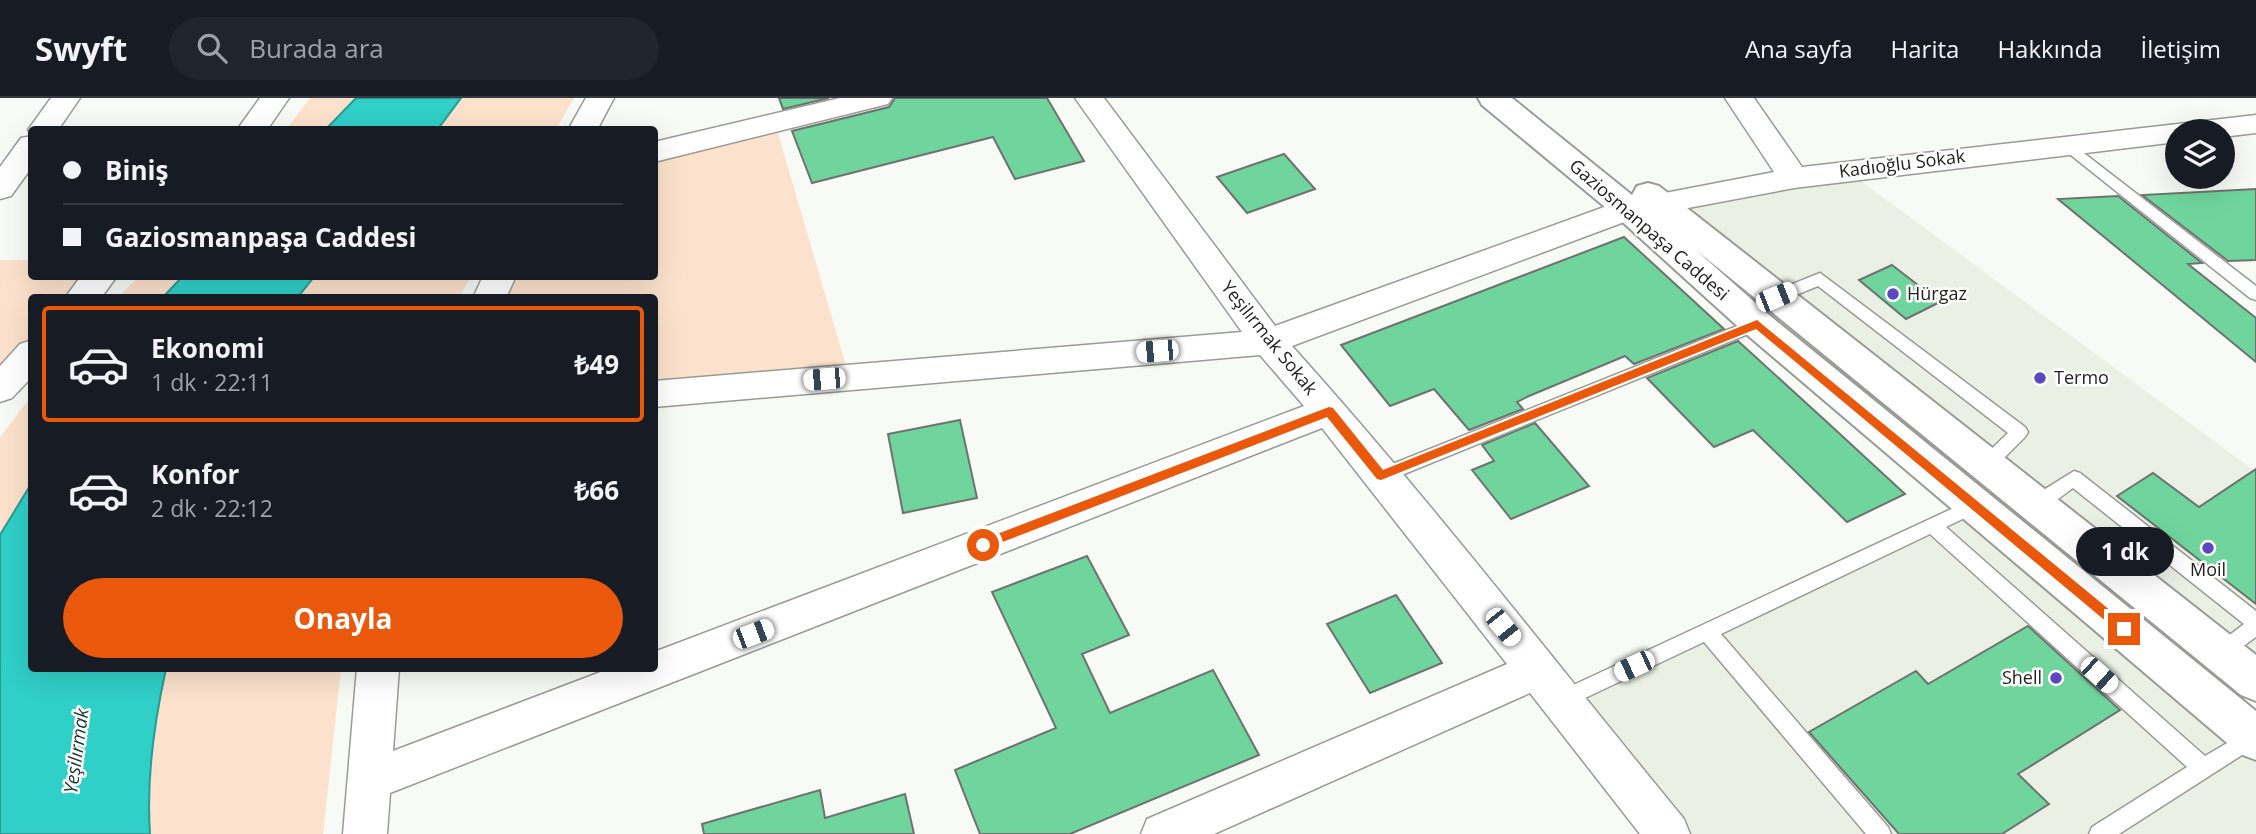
<!DOCTYPE html>
<html lang="tr">
<meta charset="utf-8">
<style>
body{margin:0;font-family:"Open Sans",sans-serif;background:#20242c;color:#f1f3f6;height:100vh;display:flex;flex-direction:column;font-size:26px;white-space:nowrap}
*{box-sizing:border-box;margin:0}
p{font-size:23px;color:#9ea1a6}
.icon{flex:none;width:38px;height:38px;fill:none;stroke:currentColor;stroke-width:2;stroke-linecap:round;stroke-linejoin:round}
.map{position:relative;flex:1;overflow:hidden}
.side{position:absolute;left:28px;top:196px;width:630px;height:378px;display:flex;flex-direction:column;background:#171b24;border-radius:7px;box-shadow:0 7px 28px #0002}
.side>*{flex:none}
.banner{position:absolute;left:28px;top:28px;width:630px;height:154px;border-radius:7px;box-shadow:0 7px 28px #0002;display:grid;align-content:center;height:154px;padding:0 35px;background:#171b24}
.buttons{position:absolute;left:2165px;top:21px;display:grid;gap:14px}
.buttons a{display:grid;place-items:center;width:70px;height:70px;border-radius:50%;background:#171b24;box-shadow:0 7px 28px #0002;font-size:35px}
.end{position:absolute;width:32px;height:32px;margin:-16px;border:9px solid #ea580c;background:#fff;box-shadow:0 0 0 4px #fff}
.from{border-radius:50%}
.bubble{position:absolute;height:49px;border-radius:24px;background:#171b24;box-shadow:0 7px 28px #0002;font-size:23px;font-weight:700;line-height:49px;text-align:center}
.car{position:absolute;width:21px;height:42px;margin:-21px -10px;border-radius:9px;box-shadow:0 0 5px 2px #0007;background:linear-gradient(#fff 24%,#345 0 40%,#fff 0 76%,#345 0 86%,#fff 0)}
.banner b{display:flex;align-items:center;gap:24px;height:66px;font-size:26px}
.banner b+b{border-top:2px solid #363941}
.banner i{width:18px;height:18px;background:#f1f3f6}
ul{padding:12px 0 0;list-style:none}
li{display:flex;align-items:center;gap:21px;height:116px;margin:0 14px 10px;padding:0 21px;border:4px solid transparent;border-radius:7px}
li div{flex:1}
li b{display:block;font-size:26px}
li em{font-style:normal;font-weight:700}
li.active{border-color:#ea580c}
li>.icon{width:63px;height:63px;stroke-width:1.5}
.action{display:flex;gap:14px;margin-top:auto;padding:14px 35px}
.action a{flex:1;height:80px;border-radius:42px;background:#ea580c;color:#fff;font-size:28px;font-weight:700;line-height:80px;text-align:center}
header{display:flex;align-items:center;gap:42px;box-sizing:border-box;height:98px;padding:0 35px;background:#171b24;border-bottom:2px solid #363941}
header strong{font-size:33px}
nav{display:flex;gap:38px;margin-inline-start:auto;font-size:24px}
.search{width:490px;height:63px;background:#20242c;display:flex;align-items:center;gap:18px;box-sizing:border-box;padding:0 24px;border-radius:38px;color:#9ea1a6;font-size:26px}
.map>svg:first-child{display:block}
</style>
<header>
<strong>Swyft</strong>
<div class="search"><svg class="icon" aria-label="search" viewBox="0 0 24 24"><circle cx="10" cy="10" r="6"/><path d="M15 15l6 6"/></svg>Burada ara</div>
<nav><a>Ana sayfa</a><a>Harita</a><a>Hakkında</a><a>İletişim</a></nav>
</header>
<div class="map">
<svg width="2256" height="736" viewBox="0 0 2256 736">
<rect width="100%" height="100%" fill="#f8faf5"/>
<g fill="#eaf0e4">
<path d="M1847,73L2256,374V583L1658,104Z"/>
<path d="M1975,407L2256,641V736H1668L1561,602Z"/>
</g>
<g fill="#fce2cc">
<path d="M310,0H356L326,31L286,32Z"/>
<path d="M461,0H574L556,31L438,32Z"/>
<path d="M775,25L849,278L655,296L654,200H489L500,179L654,178L655,54Z"/>
<path d="M0,162H31L32,178L101,179L81,199L32,200L31,255L0,291Z"/>
<path d="M139,179V178L183,179L163,199H118Z"/>
<path d="M314,179H471L459,199L298,200Z"/>
<path d="M31,299V386L0,437V339Z"/>
<path d="M166,571H341L323,736H150C146,680 154,625 166,571Z"/>
</g>
<g fill="#30cfc7" stroke="#2b9a94" stroke-width="2">
<path d="M356,0H461L438,31H326Z"/>
<path d="M183,178H314V179L298,199H163Z"/>
<path d="M31,386L32,570L166,571C154,625 146,680 150,736H0V437Z"/>
</g>
<g fill="#6fd59d" stroke="#6e7370" stroke-width="2">
<path d="M779,0H829L783,11Z"/>
<path d="M895,0H1047L1084,63L1015,81L993,39L812,85L792,33L889,9Z"/>
<path d="M1284,56L1315,91L1247,115L1217,79Z"/>
<path d="M2256,91V162L2228,163L2142,97Z"/>
<path d="M2118,98L2202,165L2188,166L2256,220V264L2058,101Z"/>
<path d="M1624,139L1724,231L1634,266L1625,258L1529,298L1517,304L1523,311L1469,332L1434,291L1390,308L1341,247Z"/>
<path d="M1892,167L1940,204L1906,221L1859,182Z"/>
<path d="M1738,243L1828,325L1905,396L1847,424L1753,332L1714,349L1647,280Z"/>
<path d="M960,322L977,400L903,415L888,336Z"/>
<path d="M1535,325L1589,388L1511,421L1472,372L1494,363L1482,347Z"/>
<path d="M2256,371V506L2117,398L2153,375L2199,409Z"/>
<path d="M1087,458L1129,537L1082,556L1110,615L1213,572L1259,657L1070,736H980L955,672L1056,630L992,494Z"/>
<path d="M1396,497L1442,565L1370,595L1327,526Z"/>
<path d="M2028,528L2120,612L2018,676L2049,706L2002,736H1899L1809,634L1916,573L1928,586Z"/>
<path d="M820,692L825,720L905,696L914,736H704L702,726Z"/>
</g>
<g fill="none" stroke-linecap="round" stroke-linejoin="round">
<defs>
<g id="lane">
<path d="M2067,42L2256,188V202L2250,200L2062,50L2060,47Z"/>
<path d="M1820,175L2025,329L2028,334L2025,339L1992,372H1980L1977,367L1980,362L2008,335L1818,188L1776,205L1768,199L1770,195Z"/>
<path d="M1757,220L1765,226L1763,230L1387,383H1375L1372,378L1375,373Z"/>
<path d="M2074,373L2080,375L2256,513V539L2221,564L2214,561L2211,555L2214,549L2244,526L2073,390C2061,398 2043,416 2029,411L2026,406L2029,401Z"/>
<path d="M1975,400L1981,402L1984,407L1981,412L1946,429L2205,658L2253,630L2256,631V648L2119,736H2089L2092,729L2187,669L1930,436L1721,536L1888,729L1891,736H1866L1704,544L1568,608L1561,611L1554,608L1551,602L1554,596Z"/>
</g>
<g id="street">
<path d="M51,0H80L58,32H32V37L28,32Z"/>
<path d="M260,0H289L267,32H237Z"/>
<path d="M586,0H614L597,32H568Z"/>
<path d="M840,0H892L888,6L654,64V44Z"/>
<path d="M1075,0H1104L1275,228L1618,104L1774,74L1725,0H1754L1802,69L2256,17V35L2222,39V33H2177V44L1794,90L1635,120L1292,248C1429,400 1554,563 1684,721L1690,736H1640L1530,595L1214,736H1141L1147,721L1507,566L1322,330L390,695L387,736H343L357,570H399L393,653L611,570H654V554L1304,308L1260,257L654,309V283L1242,234Z"/>
<path d="M32,38V69L11,98L0,101V69L21,40Z"/>
<path d="M81,178H117L101,200H65Z"/>
<path d="M483,178H516L506,200H473Z"/>
<path d="M32,242V279L12,300L0,304V268L20,246Z"/>
</g>
<path id="primary" d="M1478,0H1512L1632,97L1637,88L1648,85L1659,88L2256,557V603L2241,597L1696,152L1769,217L2256,613V662L2240,656L1745,235L1617,119L1482,7Z"/>
</defs>
<use href="#lane" stroke="#999b96" stroke-width="3"/>
<use href="#street" stroke="#999b96" stroke-width="3"/>
<use href="#primary" stroke="#999b96" stroke-width="4"/>
<use href="#lane" fill="#fff" fill-rule="evenodd"/>
<use href="#street" fill="#fff" fill-rule="evenodd"/>
<use href="#primary" fill="#fff" fill-rule="evenodd"/>
</g>
<path fill="#ea580c" d="M1757,222L2128,527V535H2120L1756,231L1381,382L1377,381L1327,319L987,450L983,452L977,447L979,443L1329,309L1333,310L1383,372Z"/>
<g fill="#5a48c0" stroke="#fff" stroke-width="2.5">
<circle cx="1893" cy="196" r="7"/>
<circle cx="2040" cy="280" r="7"/>
<circle cx="2208" cy="450" r="7"/>
<circle cx="2056" cy="580" r="7"/>
</g>
<g text-anchor="middle" stroke-width="5" stroke-linejoin="round" paint-order="stroke">
<g font-size="18" fill="#1e1f1d" stroke="#fff">
<text transform="translate(1902 66) rotate(-7)" y="6">Kadıoğlu Sokak</text>
<text transform="translate(1649 132) rotate(41)" y="6">Gaziosmanpaşa Caddesi</text>
<text transform="translate(1269 240) rotate(51)" y="6">Yeşilırmak Sokak</text>
</g>
<g font-size="18" fill="#1e1f1d" stroke="#fff" text-anchor="start">
<text x="1907" y="202">Hürgaz</text>
<text x="2054" y="286">Termo</text>
<text x="2208" y="478" text-anchor="middle">Moil</text>
<text x="2042" y="586" text-anchor="end">Shell</text>
</g>
<g font-size="19" font-style="italic" fill="#1f3836" stroke="#fff">
<text transform="translate(76 653) rotate(-82)" y="7">Yeşilırmak</text>
</g>
</g>
</svg>
<div class="buttons">
<a><svg class="icon" aria-label="layers" viewBox="0 0 24 24"><path d="M12 4l9 5-9 5-9-5zM3 14l9 5 9-5"/></svg></a>
</div>
<i class="end from" style="left:983px;top:447px"></i>
<i class="end" style="left:2124px;top:531px"></i>
<div class="bubble" style="left:2076px;top:429px;width:98px">1 dk</div>
<i class="car" style="left:1776px;top:199px;rotate:68deg"></i>
<i class="car" style="left:1157px;top:253px;rotate:265deg"></i>
<i class="car" style="left:824px;top:281px;rotate:265deg"></i>
<i class="car" style="left:1503px;top:529px;rotate:141deg"></i>
<i class="car" style="left:753px;top:536px;rotate:69deg"></i>
<i class="car" style="left:1634px;top:568px;rotate:245deg"></i>
<i class="car" style="left:2099px;top:577px;rotate:132deg"></i>
<div class="banner">
<b><i class="from"></i>Biniş</b>
<b><i></i>Gaziosmanpaşa Caddesi</b>
</div>
<section class="side">
<ul>
<li class="active"><svg class="icon" aria-label="car" viewBox="0 0 24 24"><path d="M5 17H2v-5l4-1 3-4h7l3 4 3 1v5h-3M9 17h6M6 11h13"/><circle cx="7" cy="17" r="2"/><circle cx="17" cy="17" r="2"/></svg><div><b>Ekonomi</b><p>1 dk · 22:11</p></div><em>₺49</em></li>
<li><svg class="icon" aria-label="car" viewBox="0 0 24 24"><path d="M5 17H2v-5l4-1 3-4h7l3 4 3 1v5h-3M9 17h6M6 11h13"/><circle cx="7" cy="17" r="2"/><circle cx="17" cy="17" r="2"/></svg><div><b>Konfor</b><p>2 dk · 22:12</p></div><em>₺66</em></li>
</ul>
<div class="action"><a>Onayla</a></div>
</section>
</div>
